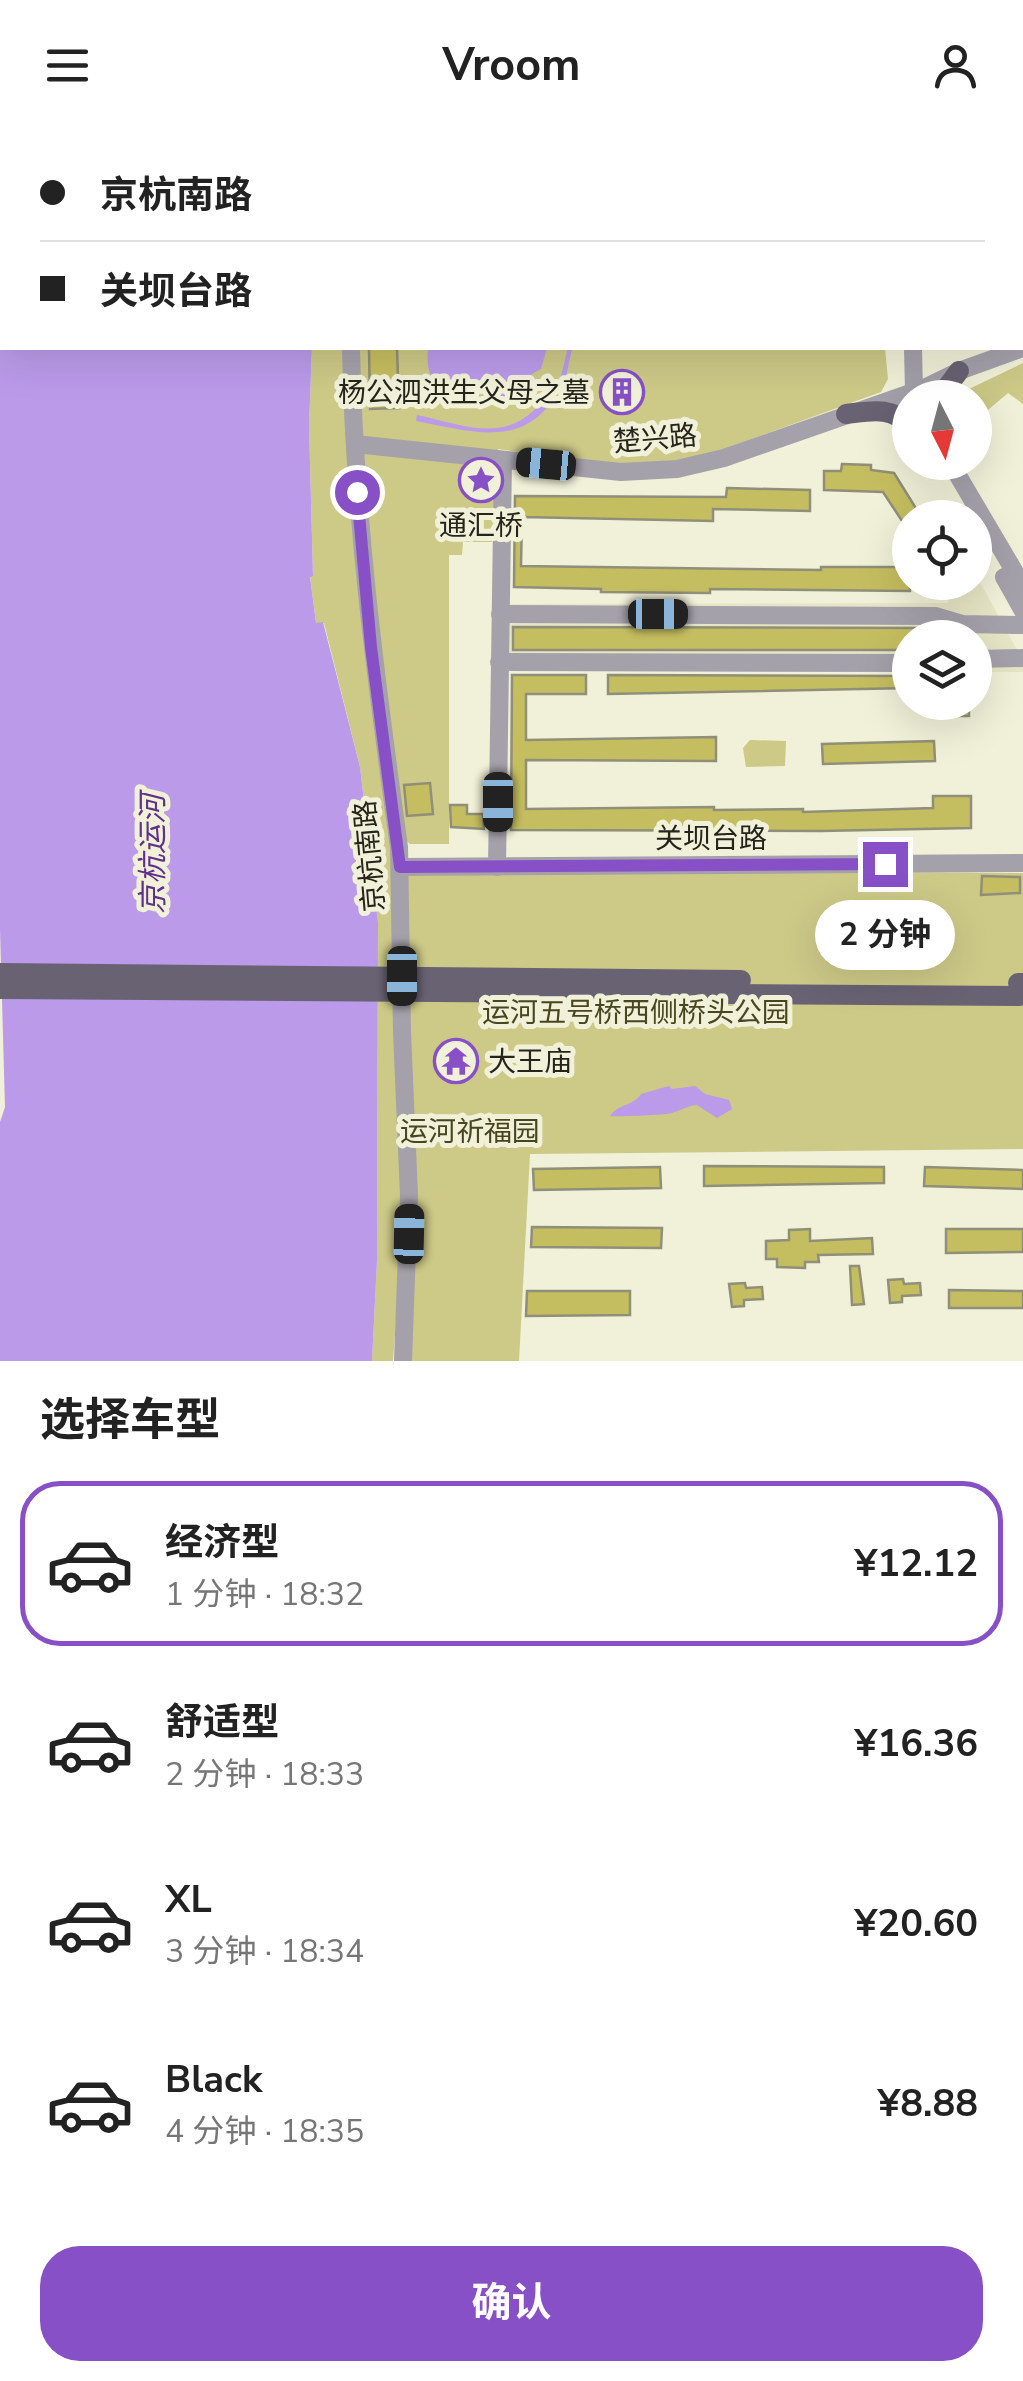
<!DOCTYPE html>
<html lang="zh">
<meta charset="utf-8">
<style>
body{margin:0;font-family:"Nunito Sans","Noto Sans SC",sans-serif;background:#f6f6f6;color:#222;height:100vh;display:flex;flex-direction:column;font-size:38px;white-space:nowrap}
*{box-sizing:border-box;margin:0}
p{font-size:32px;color:#767676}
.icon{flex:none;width:55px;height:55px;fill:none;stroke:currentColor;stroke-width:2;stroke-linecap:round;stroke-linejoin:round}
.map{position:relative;height:1231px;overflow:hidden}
.panel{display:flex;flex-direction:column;background:#fff;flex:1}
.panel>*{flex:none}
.top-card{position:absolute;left:0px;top:0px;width:1025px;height:220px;box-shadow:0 10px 40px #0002;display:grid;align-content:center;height:220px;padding:0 40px;background:#fff}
.needle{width:65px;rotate:174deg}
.fabs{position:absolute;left:892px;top:250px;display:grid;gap:20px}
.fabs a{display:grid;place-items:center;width:100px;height:100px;border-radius:50%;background:#fff;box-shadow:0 10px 40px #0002;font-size:50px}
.end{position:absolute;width:45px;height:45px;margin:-22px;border:12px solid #8750c7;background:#fff;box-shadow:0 0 0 5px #fff}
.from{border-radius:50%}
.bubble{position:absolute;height:70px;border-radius:35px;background:#fff;box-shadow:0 10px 40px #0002;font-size:32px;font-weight:700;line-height:70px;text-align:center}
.car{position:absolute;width:30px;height:60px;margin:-30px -15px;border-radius:12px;box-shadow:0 0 8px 2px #0007;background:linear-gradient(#222 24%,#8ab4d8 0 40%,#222 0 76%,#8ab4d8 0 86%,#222 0)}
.top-card b{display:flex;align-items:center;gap:35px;height:95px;font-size:38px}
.top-card b+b{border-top:2px solid #e0e0e0}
.top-card i{width:25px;height:25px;background:#222}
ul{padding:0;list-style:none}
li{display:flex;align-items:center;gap:30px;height:165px;margin:0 20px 15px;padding:0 20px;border:5px solid transparent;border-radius:40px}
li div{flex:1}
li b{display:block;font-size:38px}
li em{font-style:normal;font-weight:700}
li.active{border-color:#8750c7}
li>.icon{width:90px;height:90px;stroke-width:1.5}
h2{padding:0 40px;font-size:45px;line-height:120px}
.cta{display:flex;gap:20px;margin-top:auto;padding:20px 40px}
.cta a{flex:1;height:115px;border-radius:40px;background:#8750c7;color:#fff;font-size:40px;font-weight:700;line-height:115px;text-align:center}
header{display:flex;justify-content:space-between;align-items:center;height:130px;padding:0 40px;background:#fff;font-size:45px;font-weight:700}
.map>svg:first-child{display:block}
</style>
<header><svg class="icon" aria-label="menu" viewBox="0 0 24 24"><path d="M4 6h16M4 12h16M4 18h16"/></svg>Vroom<svg class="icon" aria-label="person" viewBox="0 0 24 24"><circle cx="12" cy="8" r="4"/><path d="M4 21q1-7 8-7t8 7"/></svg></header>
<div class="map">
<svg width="1023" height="1231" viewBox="0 0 1023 1231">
<rect width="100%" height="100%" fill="#f1f0d8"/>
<path fill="#e6e5c5" d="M975,443L1023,531V542H975V508H910V537H504L505,474L948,473L949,453L975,452Z"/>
<g fill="#cdc987">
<path d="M323,0H896V2Z"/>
<path d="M312,218H885L888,249L881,262L691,331L610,335L498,319L492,412H463L462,425H449V714H410L403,708L392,719C397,890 407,1061 393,1231H372L377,1131L378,792L360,637L324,493H316L310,446L313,445L309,295Z"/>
<path d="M1023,233V274L1008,263L975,291V268H966L969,259Z"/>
<path d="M750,610L786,611L785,636L746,637L743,618Z"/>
<path d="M410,742L1023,743V1019L530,1024L519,1231H409L405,750Z"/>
</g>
<g fill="#ba9ae9">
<path d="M0,0H323L2,2V218H312L309,295L313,446L310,447L316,493L323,492L360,637L378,792L377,1131L372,1231H0V992L5,977L0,799Z"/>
<path d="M428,218H547L541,239L532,244L517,268C504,271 492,260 478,261C444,263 424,257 428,218Z"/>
<path d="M568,218H573C569,227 569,238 565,248C532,322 479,303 416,291L417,285C465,295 504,315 541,273C548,265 556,258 560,248C564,238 565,227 568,218Z"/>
<path d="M669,956L672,959L695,956L705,964L729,970L732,979L717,988L697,975C687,976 681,980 672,983C666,985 614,987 610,986C618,974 635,975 641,964Z"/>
</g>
<g fill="#c5be60" stroke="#908f79" stroke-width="2.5">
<path d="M369,218H397L399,278L370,279Z"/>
<path d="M842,334L871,335V340L894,343L922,388H910V403L883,362L824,360V341H841Z"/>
<path d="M727,358L810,360V381L713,379V391L522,387L521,436L821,440V437H910V461L710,459V463L601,462V459L514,457L515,366L726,367Z"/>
<path d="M513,497L933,498L936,508H910V520H513Z"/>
<path d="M512,545H586V564H526V610L716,607V631L526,630V679L714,677V680L803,679V682L933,678V666H971V698L821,701L511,700Z"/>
<path d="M608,545L910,546V558L608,564Z"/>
<rect x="938" y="572" width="31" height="14"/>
<path d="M934,611L935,631L823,634L822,614Z"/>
<path d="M430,653L433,684L407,686L404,655Z"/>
<path d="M450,675H467V684H483L484,699L451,697Z"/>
<path d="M982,746L1020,747V763L981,765Z"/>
<path d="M704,1036L884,1037V1053L704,1056Z"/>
<path d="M660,1037L661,1058L534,1060L533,1039Z"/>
<path d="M925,1037L1023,1040V1059L924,1056Z"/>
<path d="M532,1097L662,1098L661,1118L531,1117Z"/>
<path d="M810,1099V1111L872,1108L873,1124L818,1125L819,1132H805V1138L777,1137V1129H766V1111L789,1110V1100Z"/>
<path d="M946,1099H1023V1122L946,1123Z"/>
<path d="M850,1136H859L864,1174L852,1175Z"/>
<path d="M903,1149L904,1154L920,1153L921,1165L902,1166V1172L890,1173L888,1150Z"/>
<path d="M745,1153L746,1158L762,1157L763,1169L744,1170V1176L732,1177L729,1154Z"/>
<path d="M949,1160L1023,1161V1178H949Z"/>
<path d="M527,1161H630V1185L526,1186Z"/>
</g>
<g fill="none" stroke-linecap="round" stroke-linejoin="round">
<g stroke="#a5a1ab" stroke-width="18">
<path d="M353,2V0"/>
<path d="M925,2V0"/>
<path d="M351,218C354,385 376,551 399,717L402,902L409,1065L403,1231"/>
<path d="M913,218L914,261"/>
<path d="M355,314L621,342L677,339L724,328L922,259L959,241L1023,218"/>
<path d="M950,332L1023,456"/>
<path d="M1004,447L1023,481"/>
<path d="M500,484L935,486L962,494L1023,495"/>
<path d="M975,529L1023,528"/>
<path d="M499,532L910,533"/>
<path d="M400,737L1023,733"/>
<path d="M497,737L503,330"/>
</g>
<g stroke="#696273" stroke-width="20">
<path d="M939,268L959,241"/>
<path d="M846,284C872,281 891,276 910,296"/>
<path d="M936,332L938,335"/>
<path d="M1018,853H1023"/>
</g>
<g stroke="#696273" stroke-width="20">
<path d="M0,843L741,850"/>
<path d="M0,859L1019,866"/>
</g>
</g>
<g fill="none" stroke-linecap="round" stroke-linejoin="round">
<path stroke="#8750c7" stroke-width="12" d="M357,362L371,517L400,737L885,734"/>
</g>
<defs>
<symbol id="building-ring" viewBox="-11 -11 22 22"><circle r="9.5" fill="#f1f0d8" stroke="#8750c7" stroke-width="1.5"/><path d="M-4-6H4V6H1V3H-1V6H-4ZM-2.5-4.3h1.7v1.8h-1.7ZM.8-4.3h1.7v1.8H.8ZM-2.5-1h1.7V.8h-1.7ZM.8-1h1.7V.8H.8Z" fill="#8750c7"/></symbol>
<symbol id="sight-ring" viewBox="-11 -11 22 22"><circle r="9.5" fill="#f1f0d8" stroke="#8750c7" stroke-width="1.5"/><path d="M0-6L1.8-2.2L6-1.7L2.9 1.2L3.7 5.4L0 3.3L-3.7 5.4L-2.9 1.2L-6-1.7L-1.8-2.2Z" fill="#8750c7"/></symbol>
<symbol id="temple-ring" viewBox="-11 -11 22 22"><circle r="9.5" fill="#f1f0d8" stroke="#8750c7" stroke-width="1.5"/><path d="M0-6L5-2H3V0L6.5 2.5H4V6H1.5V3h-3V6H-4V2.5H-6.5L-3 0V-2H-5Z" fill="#8750c7"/></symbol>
</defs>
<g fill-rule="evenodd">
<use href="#building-ring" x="597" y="237" width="50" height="50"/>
<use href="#sight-ring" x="456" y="325" width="50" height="50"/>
<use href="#temple-ring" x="431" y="906" width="50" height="50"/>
</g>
<g text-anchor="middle" stroke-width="10" stroke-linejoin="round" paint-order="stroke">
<g font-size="28" fill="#25251c" stroke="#f1f0d8" text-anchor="end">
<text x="590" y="272">杨公泗洪生父母之墓</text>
<text x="481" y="405" text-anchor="middle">通汇桥</text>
<text x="488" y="941" text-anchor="start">大王庙</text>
</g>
<g font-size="28" fill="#25251c" stroke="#f1f0d8">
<text transform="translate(655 308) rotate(-5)" y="10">楚兴路</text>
<text x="711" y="718">关坝台路</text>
<text transform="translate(369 726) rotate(-95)" y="10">京杭南路</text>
</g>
<g font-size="28" fill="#49461f" stroke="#f1f0d8">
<text x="636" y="892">运河五号桥西侧桥头公园</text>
<text x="470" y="1011">运河祈福园</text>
</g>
<g font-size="30" font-style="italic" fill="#5d318d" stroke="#f1f0d8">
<text transform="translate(153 724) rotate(-90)" y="10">京杭运河</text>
</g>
</g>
</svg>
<div class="fabs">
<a><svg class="needle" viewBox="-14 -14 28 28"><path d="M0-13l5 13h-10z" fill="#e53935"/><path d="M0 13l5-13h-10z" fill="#767676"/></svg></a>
<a><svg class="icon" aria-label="locate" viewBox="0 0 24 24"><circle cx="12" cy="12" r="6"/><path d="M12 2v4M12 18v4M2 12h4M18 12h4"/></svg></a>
<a><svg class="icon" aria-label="layers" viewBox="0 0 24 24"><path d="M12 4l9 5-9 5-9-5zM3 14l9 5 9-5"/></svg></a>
</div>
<i class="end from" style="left:357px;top:362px"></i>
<i class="end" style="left:885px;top:734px"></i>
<div class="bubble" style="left:815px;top:770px;width:140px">2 分钟</div>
<i class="car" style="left:546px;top:334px;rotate:275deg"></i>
<i class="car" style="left:658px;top:484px;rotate:90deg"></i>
<i class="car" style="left:498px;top:672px;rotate:180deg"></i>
<i class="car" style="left:402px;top:846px;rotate:180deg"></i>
<i class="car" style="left:409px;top:1104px;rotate:1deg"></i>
<div class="top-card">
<b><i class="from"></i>京杭南路</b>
<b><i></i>关坝台路</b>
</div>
</div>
<section class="panel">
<h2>选择车型</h2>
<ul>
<li class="active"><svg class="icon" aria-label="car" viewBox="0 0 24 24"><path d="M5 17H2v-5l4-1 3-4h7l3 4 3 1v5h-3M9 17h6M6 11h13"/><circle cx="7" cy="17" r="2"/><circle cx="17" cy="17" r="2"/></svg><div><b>经济型</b><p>1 分钟 · 18:32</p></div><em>¥12.12</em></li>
<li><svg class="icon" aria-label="car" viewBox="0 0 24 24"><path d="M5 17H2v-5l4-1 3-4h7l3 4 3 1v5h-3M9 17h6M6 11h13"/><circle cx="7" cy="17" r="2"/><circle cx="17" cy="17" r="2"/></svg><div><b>舒适型</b><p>2 分钟 · 18:33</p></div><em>¥16.36</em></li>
<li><svg class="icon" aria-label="car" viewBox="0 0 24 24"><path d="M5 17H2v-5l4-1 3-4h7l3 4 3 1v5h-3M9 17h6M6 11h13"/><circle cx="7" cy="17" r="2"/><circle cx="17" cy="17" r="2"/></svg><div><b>XL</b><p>3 分钟 · 18:34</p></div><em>¥20.60</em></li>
<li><svg class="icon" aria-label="car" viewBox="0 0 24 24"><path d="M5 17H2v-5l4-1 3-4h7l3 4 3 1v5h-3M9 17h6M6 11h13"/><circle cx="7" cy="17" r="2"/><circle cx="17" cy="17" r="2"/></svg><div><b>Black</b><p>4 分钟 · 18:35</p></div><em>¥8.88</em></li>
</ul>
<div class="cta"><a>确认</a></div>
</section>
